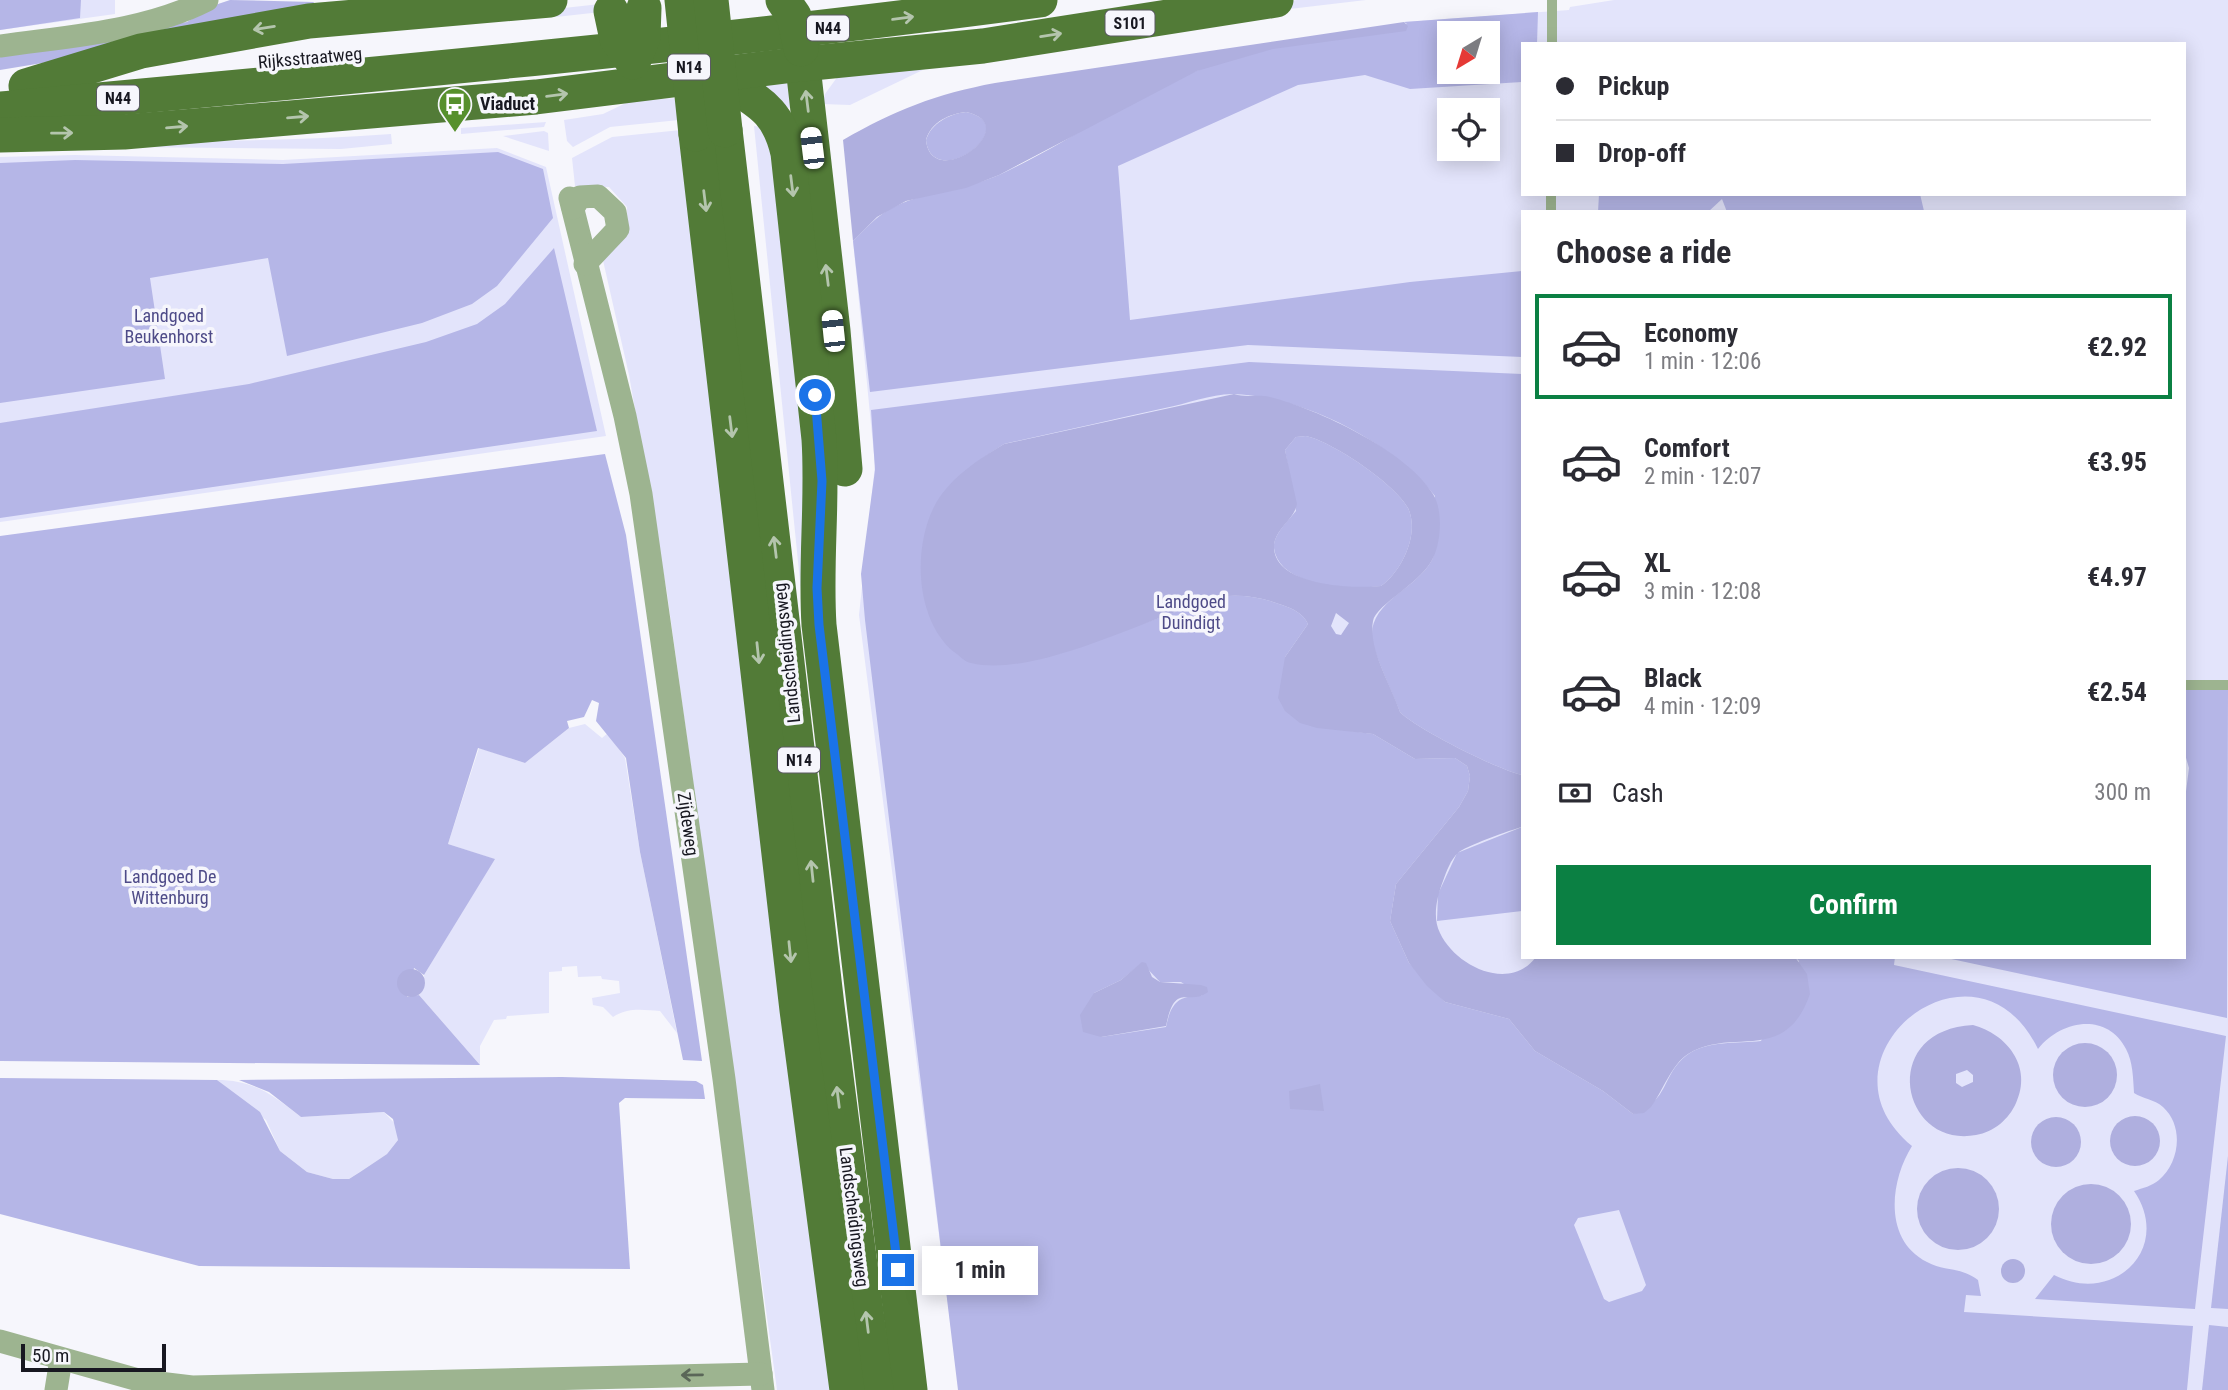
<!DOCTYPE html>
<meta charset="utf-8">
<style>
body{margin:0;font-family:"Roboto Condensed",sans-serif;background:#f2f2f3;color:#2b2b33;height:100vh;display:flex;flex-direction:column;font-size:26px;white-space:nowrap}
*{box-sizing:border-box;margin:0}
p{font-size:23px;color:#7c7c81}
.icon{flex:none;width:38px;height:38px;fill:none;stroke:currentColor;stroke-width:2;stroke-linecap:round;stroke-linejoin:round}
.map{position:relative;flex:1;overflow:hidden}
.panel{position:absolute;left:1521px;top:210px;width:665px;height:749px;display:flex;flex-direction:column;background:#fff;border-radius:0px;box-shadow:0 4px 18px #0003}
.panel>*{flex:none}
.top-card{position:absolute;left:1521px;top:42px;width:665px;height:154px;border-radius:0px;box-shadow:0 4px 18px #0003;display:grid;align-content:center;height:154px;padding:0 35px;background:#fff}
.needle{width:46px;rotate:218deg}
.controls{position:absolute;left:1437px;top:21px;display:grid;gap:14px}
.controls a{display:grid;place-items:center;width:63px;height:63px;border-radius:0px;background:#fff;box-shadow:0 4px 18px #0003;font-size:35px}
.scale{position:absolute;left:21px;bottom:18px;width:145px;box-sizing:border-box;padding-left:7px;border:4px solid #181821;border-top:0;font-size:19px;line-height:24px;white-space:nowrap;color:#181821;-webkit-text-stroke:5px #f6f6fc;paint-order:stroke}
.end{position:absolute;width:32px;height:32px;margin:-16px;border:9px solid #1a73e8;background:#fff;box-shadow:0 0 0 4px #fff}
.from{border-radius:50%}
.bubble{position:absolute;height:49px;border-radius:0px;background:#fff;box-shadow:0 4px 18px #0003;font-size:23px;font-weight:700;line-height:49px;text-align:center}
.car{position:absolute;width:21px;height:42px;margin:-21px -10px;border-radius:9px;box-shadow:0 0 5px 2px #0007;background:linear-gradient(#fff 24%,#345 0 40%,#fff 0 76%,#345 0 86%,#fff 0)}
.top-card b{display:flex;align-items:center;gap:24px;height:66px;font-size:26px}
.top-card b+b{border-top:2px solid #e1e1e2}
.top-card i{width:18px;height:18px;background:#2b2b33}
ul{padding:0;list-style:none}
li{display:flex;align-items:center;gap:21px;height:105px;margin:0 14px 10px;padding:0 21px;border:4px solid transparent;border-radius:0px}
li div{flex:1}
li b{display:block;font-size:26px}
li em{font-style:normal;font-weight:700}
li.selected{border-color:#0b8043}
li>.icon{width:63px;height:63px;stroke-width:1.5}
h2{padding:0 35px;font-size:32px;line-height:84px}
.pay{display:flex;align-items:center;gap:18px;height:77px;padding:0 35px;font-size:26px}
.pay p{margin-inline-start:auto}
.cta{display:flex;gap:14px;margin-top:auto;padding:14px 35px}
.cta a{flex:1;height:80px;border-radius:0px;background:#0b8043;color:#fff;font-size:28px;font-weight:700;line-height:80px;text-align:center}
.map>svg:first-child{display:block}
</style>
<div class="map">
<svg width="2228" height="1390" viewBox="0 0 2228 1390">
<rect width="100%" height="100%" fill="#f6f6fc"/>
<g fill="#e3e4fb" fill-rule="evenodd">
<path d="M0,0H115V14L0,30Z"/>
<path d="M1297,0H1366L1281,10L927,68L850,105L822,104L825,94L838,76L1123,33Z"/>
<path d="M1614,0H2228V1390H959L859,615L875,465L853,241L877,217L1407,24L1404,22L1569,10L1570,7ZM1449,33H1488V72H1449ZM1522,44H2184V194H1522ZM1449,110H1488V149H1449ZM1522,212H2184V957H1522Z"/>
<path d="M600,4L601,12L556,17L555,9Z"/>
<path d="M790,75L794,107L779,109L753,88Z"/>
<path d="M677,98L679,120L610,127L573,147L567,141L564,120L603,114L630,101Z"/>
<path d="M546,122L544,127L461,134V128Z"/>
<path d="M754,126L768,128L808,422L803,611Z"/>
<path d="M681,130L833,1390H777L667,593L629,375L602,256L626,233L627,207L609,187L575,186L572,158L612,137Z"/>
<path d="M544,131L548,133L549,151L503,136Z"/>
<path d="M391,134L392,144L341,149L16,146C141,141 266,143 391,134Z"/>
<path d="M497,148L546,167L606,436L0,522V157L75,155L283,160Z"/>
<path d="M585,724L602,738L608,733L625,758L640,852L677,1033L660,1011C643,1010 628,1007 613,1017L603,1007L593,1005L592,998L620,993L619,981L602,979L601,976L578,977L577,966L562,967V971L549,972V1013L507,1016L506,1019L494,1020L480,1046V1065L419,995L425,986L424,975L494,859L448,844L479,748L525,763L569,728Z"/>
<path d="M217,1080C254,1080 273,1095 301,1117L384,1112L397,1126L398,1140L387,1154L349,1179H333L307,1172L280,1151L266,1120Z"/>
</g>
<g fill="#b5b6e7" fill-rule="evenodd">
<path d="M0,0H81L80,18L0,30Z"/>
<path d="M230,0L314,2L310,10L103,53L0,70V49L187,22L212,6Z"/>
<path d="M1538,12L1537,44H1522V82L1410,89L1365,75L1298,85L1118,166L1130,320L1410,282L1522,271V357L1248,345L870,392L853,241C864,230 875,218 888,210C921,191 963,191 999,175C1066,144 1127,99 1196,71C1262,44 1337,37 1407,24L1404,22ZM1449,33H1488V72H1449Z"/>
<path d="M966,112C1027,125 932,194 926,140C931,123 949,114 966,112Z"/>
<path d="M498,152L543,169L553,218L497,286L472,304L422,323L287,356L268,258L150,278L165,379L0,403V163L75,160L283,164Z"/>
<path d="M1599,194H1920L1924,211L1727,212L1722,199L1708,212H1598Z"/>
<path d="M554,248L597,431L0,518V423L249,384L426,342L477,324L505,304Z"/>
<path d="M1249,362L1522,374V775C1499,770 1416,729 1400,712C1393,693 1373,653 1372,637C1370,601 1416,590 1432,560C1438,549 1435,511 1435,496C1392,441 1300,395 1232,394C1211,394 1186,404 1165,408C1111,420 1057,432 1004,444C929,491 914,525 928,612L1058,654L1181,610C1213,592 1248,592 1282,605C1293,609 1303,613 1308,624L1285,657L1351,731L1373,734L1415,759L1455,758L1467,766L1470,776L1468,791L1459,807L1396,884L1390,921L1409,963L1445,1002L1509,1019L1535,1051L1603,1091L1633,1114C1670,1101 1661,1075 1687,1055C1707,1040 1738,1044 1761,1041L1799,961L1795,957H1895L1894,965L2226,1036L2195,1309L2035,1299L2054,1275C2114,1306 2173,1248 2134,1191C2143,1188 2152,1186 2159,1180C2180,1162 2184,1126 2163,1107C2154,1099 2143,1099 2134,1093C2133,1078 2133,1062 2126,1049C2106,1011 2060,1021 2038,1049C1975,920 1805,1058 1912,1146C1890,1181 1883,1240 1927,1262C1945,1272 1959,1266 1978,1280L1981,1296L1966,1295L1964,1312L2193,1326L2187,1390H958L865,620L861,574L875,470L871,410ZM1142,963L1160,982H1181L1202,996C1178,995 1171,1003 1166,1027L1101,1037L1094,993L1121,980ZM1619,1210L1646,1285L1642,1291L1609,1302L1604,1299L1574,1225L1578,1218Z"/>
<path d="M1306,436C1333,442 1395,484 1408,508C1420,533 1402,571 1381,586C1353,590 1279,588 1274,548C1273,535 1288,521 1296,511L1285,450L1296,437Z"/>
<path d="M605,454L626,535L702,1061L683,1060L640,852L626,758L596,721L599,703L592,700L584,717L567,721L569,728L525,763L478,748L448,844L495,859L424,975L414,968L407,997L419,995L480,1065L0,1061V536Z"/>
<path d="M2184,690H2228L2227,1018L1942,957H2184V807L2189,768L2184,751Z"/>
<path d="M1522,827V911L1437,921L1438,894L1457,853Z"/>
<path d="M562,1077L696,1081L703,1085L705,1099L625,1098L619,1103L630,1269L199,1266L0,1214V1078L217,1080L260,1112L280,1151L307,1172L333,1179H349L360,1172L387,1154L398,1140L393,1119L384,1112L301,1117L269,1092L239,1080Z"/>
<path d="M2228,1156V1309L2211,1308Z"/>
<path d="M2209,1325L2228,1327V1390H2202Z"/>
</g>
<g fill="#afafdf" fill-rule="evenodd">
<path d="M1404,22L1408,26L1406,31L1273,49L1197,71L999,175L966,188L906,201L877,217L853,241L843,140C895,110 936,94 995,83ZM966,112C1026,125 932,194 926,140C931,122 949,114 966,112Z"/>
<path d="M1234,394C1246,398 1258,394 1270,397C1318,409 1407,451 1433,494C1443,510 1441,540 1434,556C1424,582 1376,604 1373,621C1368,649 1391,685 1400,712C1416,729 1499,770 1522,775V827C1513,829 1463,847 1458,853C1451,859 1446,872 1443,881C1437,897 1432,917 1440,933C1456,967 1510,992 1536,957H1795L1807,974L1810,994C1785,1066 1732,1026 1688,1054C1671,1065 1663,1091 1651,1107L1644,1113L1633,1114L1603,1091L1535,1051L1509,1019L1445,1002L1427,986L1409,963L1390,921L1396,884L1459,807L1468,791L1470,776L1467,766L1455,758L1415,759L1373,734L1317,728L1300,723L1285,711L1278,698L1285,657L1308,624C1303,613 1293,609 1282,605C1248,592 1213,592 1181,610C1126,629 1028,677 971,663C965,662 960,656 954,652C915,620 912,546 936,503C952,476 978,460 1004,444ZM1306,436C1333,442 1395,484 1408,508C1420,533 1402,571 1381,586C1354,589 1273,586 1274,546C1275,529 1294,520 1297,504L1285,450L1296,437ZM1336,613L1349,623L1341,635L1336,634L1331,626Z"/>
<path d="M1142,962L1146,963L1152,977L1160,982L1201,985L1207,987L1208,992C1188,1007 1175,980 1166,1026L1101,1037L1083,1032L1080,1015L1094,993L1121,980Z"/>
<circle cx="411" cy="983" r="14"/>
<path d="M1973,1025C2007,1034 2033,1067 2016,1103C2009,1119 1994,1132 1976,1135C1901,1149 1877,1030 1973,1025ZM1967,1070L1973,1075V1082L1962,1087L1956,1083V1074Z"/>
<circle cx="2085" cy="1075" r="32"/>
<path d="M1320,1084L1324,1111L1290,1109L1289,1091Z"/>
<circle cx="2135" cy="1141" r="25"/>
<circle cx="2056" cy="1142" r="25"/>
<circle cx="1958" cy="1209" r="41"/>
<circle cx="2091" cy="1224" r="40"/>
<circle cx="2013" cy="1271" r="12"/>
</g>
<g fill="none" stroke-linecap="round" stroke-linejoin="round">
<g stroke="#9db490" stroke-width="10">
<path d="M1552,44V0"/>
<path d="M1551,212V194"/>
<path d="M2184,685H2228"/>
</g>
<g stroke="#9db490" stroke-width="23">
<path d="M0,46C69,36 144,32 207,0"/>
<path d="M570,198L625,416L641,494L724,1079L763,1390"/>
<path d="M573,208L580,197L598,196L615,212L618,229L585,264"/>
<path d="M0,1341L142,1381L192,1387L761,1374"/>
<path d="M56,1390L61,1359"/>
</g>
<g stroke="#527b37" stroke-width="35">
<path d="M801,49L833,331L845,469"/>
<path d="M717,75C754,101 777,105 788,153L819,439C823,501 815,563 819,625L910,1390"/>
<path d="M26,86L141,51L309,21L550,0"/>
<path d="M0,109C347,77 695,46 1040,0"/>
<path d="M725,130L827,1006L876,1390"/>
<path d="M696,134L797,1010L847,1390"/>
<path d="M0,135L124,132L536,97L802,64L983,46L1276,0"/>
</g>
<g stroke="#527b37" stroke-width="35">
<path d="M682,0L696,134"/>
<path d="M711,0L725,130"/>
<path d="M783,0L794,16L801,49"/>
<path d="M611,11L617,39L633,62L643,37L644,8"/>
</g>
</g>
<defs><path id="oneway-shaft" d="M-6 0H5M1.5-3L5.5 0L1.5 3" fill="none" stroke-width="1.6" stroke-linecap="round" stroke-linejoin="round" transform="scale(1.75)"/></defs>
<g stroke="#b4c5ad">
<use href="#oneway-shaft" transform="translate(903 18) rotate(-8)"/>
<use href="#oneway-shaft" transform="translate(264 28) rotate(171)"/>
<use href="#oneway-shaft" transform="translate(1051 35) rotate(-9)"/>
<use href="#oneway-shaft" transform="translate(557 95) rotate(-7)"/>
<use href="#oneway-shaft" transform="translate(807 101) rotate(-97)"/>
<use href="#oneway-shaft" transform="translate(298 117) rotate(-5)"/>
<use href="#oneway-shaft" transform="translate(177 127) rotate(-5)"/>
<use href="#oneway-shaft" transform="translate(62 133) rotate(-1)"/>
<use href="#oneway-shaft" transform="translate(792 186) rotate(83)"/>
<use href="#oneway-shaft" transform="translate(705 201) rotate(83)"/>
<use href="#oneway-shaft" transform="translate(827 275) rotate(-97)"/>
<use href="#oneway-shaft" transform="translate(731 427) rotate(83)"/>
<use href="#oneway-shaft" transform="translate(775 547) rotate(-97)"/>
<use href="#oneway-shaft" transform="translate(758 653) rotate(84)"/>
<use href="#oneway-shaft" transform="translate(812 871) rotate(-96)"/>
<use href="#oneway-shaft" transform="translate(790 952) rotate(84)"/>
<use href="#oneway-shaft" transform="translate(838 1097) rotate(-97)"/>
<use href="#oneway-shaft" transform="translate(867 1322) rotate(-97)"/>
</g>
<use stroke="#5a6658" href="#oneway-shaft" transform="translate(692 1375) rotate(179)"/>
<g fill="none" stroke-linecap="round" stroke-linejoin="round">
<path stroke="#1a73e8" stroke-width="9" d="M815,395L822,481L817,588L819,625L898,1270"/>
</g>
<defs>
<symbol id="bus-pin" viewBox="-11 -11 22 30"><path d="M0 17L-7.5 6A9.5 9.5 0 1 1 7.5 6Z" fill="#57902d" stroke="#f6f6fc"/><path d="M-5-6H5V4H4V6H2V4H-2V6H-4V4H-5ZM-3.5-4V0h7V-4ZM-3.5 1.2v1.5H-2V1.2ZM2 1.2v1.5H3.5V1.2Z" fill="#fff"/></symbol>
</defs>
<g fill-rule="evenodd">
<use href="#bus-pin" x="436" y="85" width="38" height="52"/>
</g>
<g text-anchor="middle" stroke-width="7" stroke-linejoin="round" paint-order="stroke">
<g fill="#f6f6fc" stroke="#5b5b63" stroke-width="2">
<rect x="1105.5" y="10.5" width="49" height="25" rx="5"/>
<rect x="807" y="15.5" width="42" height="25" rx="5"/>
<rect x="668" y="54.5" width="42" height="25" rx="5"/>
<rect x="97" y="85.5" width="42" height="25" rx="5"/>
<rect x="778" y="747.5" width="42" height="25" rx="5"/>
</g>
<g font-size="16" font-weight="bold" fill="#181821">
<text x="1130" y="29">S101</text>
<text x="828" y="34">N44</text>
<text x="689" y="73">N14</text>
<text x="118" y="104">N44</text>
<text x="799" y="766">N14</text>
</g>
<g font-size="18" fill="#181821" stroke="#f6f6fc">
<text transform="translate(310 58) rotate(-5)" y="6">Rijksstraatweg</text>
<text transform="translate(787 653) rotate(-96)" y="6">Landscheidingsweg</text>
<text transform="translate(688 824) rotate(82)" y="6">Zijdeweg</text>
<text transform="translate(854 1217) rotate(83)" y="6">Landscheidingsweg</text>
</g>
<g font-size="18" font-weight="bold" fill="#181821" stroke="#f6f6fc" text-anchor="start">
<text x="480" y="110">Viaduct</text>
</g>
<g font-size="18" fill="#4e4b88" stroke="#f6f6fc">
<text x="169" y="322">Landgoed<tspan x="169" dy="21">Beukenhorst</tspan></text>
<text x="1191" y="608">Landgoed<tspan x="1191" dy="21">Duindigt</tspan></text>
<text x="170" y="883">Landgoed De<tspan x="170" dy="21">Wittenburg</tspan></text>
</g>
</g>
</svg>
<div class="controls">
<a><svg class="needle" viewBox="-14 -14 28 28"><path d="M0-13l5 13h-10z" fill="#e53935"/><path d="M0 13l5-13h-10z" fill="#7c7c81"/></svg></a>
<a><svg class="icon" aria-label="locate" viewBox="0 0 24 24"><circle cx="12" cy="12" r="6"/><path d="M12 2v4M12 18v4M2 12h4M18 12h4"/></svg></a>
</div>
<div class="scale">50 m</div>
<i class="end from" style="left:815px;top:395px"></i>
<i class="end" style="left:898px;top:1270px"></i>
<div class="bubble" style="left:922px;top:1246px;width:116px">1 min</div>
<i class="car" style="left:812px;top:148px;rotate:353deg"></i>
<i class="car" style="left:833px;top:331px;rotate:354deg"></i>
<div class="top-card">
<b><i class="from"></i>Pickup</b>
<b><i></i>Drop-off</b>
</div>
<section class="panel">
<h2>Choose a ride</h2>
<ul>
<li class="selected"><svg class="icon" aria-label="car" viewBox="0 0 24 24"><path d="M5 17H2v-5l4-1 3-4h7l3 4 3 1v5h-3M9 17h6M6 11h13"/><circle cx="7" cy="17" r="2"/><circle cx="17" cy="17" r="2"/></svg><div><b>Economy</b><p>1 min · 12:06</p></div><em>€2.92</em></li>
<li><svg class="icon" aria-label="car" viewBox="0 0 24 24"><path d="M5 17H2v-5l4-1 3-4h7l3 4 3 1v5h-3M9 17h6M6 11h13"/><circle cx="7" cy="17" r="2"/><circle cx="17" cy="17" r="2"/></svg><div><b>Comfort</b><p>2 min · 12:07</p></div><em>€3.95</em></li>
<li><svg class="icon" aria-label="car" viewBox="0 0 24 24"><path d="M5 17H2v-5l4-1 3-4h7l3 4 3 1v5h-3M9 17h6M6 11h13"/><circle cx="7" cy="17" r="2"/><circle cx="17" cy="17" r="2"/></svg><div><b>XL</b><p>3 min · 12:08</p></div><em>€4.97</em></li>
<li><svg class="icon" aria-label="car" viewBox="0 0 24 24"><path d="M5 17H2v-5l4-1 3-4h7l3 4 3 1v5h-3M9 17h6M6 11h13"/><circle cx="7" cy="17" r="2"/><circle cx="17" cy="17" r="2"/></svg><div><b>Black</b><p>4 min · 12:09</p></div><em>€2.54</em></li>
</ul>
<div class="pay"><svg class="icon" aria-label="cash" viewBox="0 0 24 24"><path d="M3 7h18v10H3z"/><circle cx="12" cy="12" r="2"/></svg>Cash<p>300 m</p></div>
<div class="cta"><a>Confirm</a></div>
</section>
</div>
